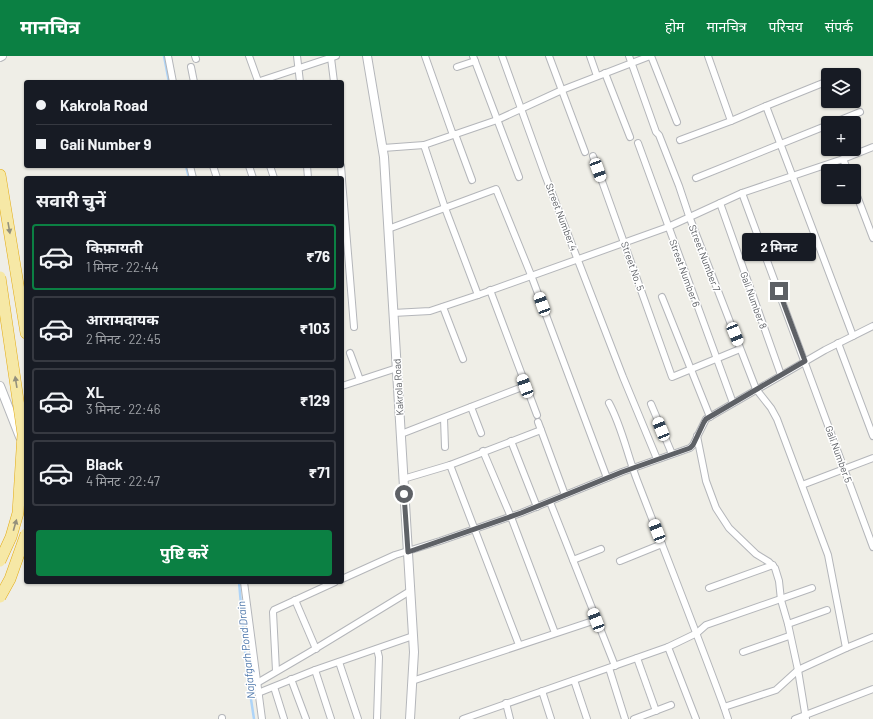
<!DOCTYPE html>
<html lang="hi">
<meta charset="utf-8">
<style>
body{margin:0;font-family:Barlow,"Noto Sans Devanagari",sans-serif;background:#242831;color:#f1f3f6;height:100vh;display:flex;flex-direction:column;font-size:15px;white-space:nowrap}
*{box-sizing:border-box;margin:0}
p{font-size:13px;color:#9ea1a6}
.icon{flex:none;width:22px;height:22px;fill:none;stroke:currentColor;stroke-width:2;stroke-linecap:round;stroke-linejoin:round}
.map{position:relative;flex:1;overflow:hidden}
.panel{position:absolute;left:24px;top:120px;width:320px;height:408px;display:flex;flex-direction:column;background:#171b24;border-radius:4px;box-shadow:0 1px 3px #0004}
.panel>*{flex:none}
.banner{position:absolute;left:24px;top:24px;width:320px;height:88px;border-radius:4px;box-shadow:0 1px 3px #0004;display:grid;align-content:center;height:88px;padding:0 12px;background:#171b24}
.buttons{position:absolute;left:821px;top:12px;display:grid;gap:8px}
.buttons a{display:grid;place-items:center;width:40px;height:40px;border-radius:4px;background:#171b24;box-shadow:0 1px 3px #0004;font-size:20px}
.end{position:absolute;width:18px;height:18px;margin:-9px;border:5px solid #5e6166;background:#fff;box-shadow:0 0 0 2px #fff}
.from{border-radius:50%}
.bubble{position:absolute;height:28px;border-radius:4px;background:#171b24;box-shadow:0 1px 3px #0004;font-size:13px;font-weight:700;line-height:28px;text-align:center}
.car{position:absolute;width:12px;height:24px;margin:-12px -6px;border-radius:5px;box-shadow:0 0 3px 1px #0007;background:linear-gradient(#fff 24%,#345 0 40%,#fff 0 76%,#345 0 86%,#fff 0)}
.banner b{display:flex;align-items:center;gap:14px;height:38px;font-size:15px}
.banner b+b{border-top:1px solid #363941}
.banner i{width:10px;height:10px;background:#f1f3f6}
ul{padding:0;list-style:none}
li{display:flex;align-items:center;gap:12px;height:66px;margin:0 8px 6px;padding:0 4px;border:2px solid #363941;border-radius:4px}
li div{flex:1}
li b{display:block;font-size:15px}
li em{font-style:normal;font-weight:700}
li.on{border-color:#0b8043}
li>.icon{width:36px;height:36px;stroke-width:1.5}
h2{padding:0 12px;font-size:18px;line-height:48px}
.cta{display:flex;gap:8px;margin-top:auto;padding:8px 12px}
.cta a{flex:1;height:46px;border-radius:4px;background:#0b8043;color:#fff;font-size:16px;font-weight:700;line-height:46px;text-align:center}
header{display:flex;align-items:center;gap:24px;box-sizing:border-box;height:56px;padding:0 20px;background:#0b8043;color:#fff}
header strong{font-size:19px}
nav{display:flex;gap:22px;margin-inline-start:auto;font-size:14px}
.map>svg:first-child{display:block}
</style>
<header>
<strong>मानचित्र</strong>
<nav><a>होम</a><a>मानचित्र</a><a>परिचय</a><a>संपर्क</a></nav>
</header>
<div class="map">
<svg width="873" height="663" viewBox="0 0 873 663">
<rect width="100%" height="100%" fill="#efeee7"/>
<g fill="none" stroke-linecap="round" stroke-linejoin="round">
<g stroke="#aed4f8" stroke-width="2.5">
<path d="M164,0L169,26"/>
<path d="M186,110L189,122"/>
<path d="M239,526L247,617L254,663"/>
</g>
<defs>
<g id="minor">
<path d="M168,0L173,26"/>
<path d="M195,0L196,3"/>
<path d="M249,0L258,25"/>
<path d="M297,0L300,26"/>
<path d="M425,0L453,79"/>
<path d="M473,0L519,121"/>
<path d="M502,0L545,119L623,321L657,403"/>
<path d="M549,0L585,96"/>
<path d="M590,0L597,20"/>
<path d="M629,0L656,76L659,79L679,130L689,160L756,333L771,352L777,363L828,499L846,592"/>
<path d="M651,0L677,66"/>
<path d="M708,0L731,65"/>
<path d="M331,2L334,26"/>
<path d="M191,11L194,26"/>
<path d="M457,11L475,5"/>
<path d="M605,17L630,81"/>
<path d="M257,26L336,0"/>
<path d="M766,50L828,25"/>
<path d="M833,67L860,56"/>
<path d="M455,78L472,124"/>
<path d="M680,84L731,65L766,50L853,280"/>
<path d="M638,87L733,347"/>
<path d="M424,89L497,64L562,34L650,0"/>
<path d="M383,92L424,89L445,152L478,239"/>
<path d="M593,100L672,321L740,293"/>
<path d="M843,103L848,115"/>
<path d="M190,110L193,122"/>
<path d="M213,110L217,122"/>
<path d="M249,110L253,122"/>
<path d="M270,110L274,122"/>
<path d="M307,110L308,122"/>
<path d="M341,110L342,122"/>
<path d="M696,122L828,69"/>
<path d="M342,124L354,271"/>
<path d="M854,132L873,182"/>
<path d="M742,137L873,491"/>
<path d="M720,147L781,319"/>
<path d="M388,173L496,133L531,219L607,422"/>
<path d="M490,234L537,359"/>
<path d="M662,241L710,361"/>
<path d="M443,251L463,303"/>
<path d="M393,257L430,255L478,239L668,171L742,137L843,103L873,91"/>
<path d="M838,287L873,380"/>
<path d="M350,297L360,324"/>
<path d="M342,330L397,312"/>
<path d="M609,347C622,371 627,398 637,424C666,499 696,575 724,651L776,634L798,614L846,592L873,581"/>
<path d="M651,348L672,398"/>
<path d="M471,351L481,377"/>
<path d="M444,362L445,391"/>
<path d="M538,366L565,439"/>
<path d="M401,378L525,330"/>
<path d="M697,380L706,425L716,452L729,472L756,498L769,506L775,512L779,525L781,544L788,568L798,614L806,663"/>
<path d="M511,385L537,451"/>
<path d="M483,395L511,461L555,577"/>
<path d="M450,409L519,589"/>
<path d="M403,423L450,409L541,374"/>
<path d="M802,429L873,402"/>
<path d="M550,446L615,610"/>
<path d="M573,504L601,493"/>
<path d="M620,505L662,488"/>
<path d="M342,523L395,499L440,485L521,457L622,416L690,392L693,389L706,363L825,294L873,270"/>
<path d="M244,526L262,663"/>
<path d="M709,532L773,509"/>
<path d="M295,544L316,593"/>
<path d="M788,568L827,554"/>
<path d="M743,596L789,580"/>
<path d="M637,602L656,655"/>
<path d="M339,606L358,663"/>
<path d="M609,612L625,663"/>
<path d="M315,614L331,663"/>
<path d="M276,615L273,556L274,554L335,526"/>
<path d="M291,623L306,663"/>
<path d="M574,624L587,663"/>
<path d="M412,625L596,564"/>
<path d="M257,627L310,596L410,535"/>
<path d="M274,631L284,663"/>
<path d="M542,635L551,663"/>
<path d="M258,637L315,614L413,580"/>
<path d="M506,647L510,663"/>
<path d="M724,651L728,663"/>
<path d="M222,662V663"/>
<path d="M377,663L379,601L377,593"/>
<path d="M463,663L668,591"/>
<path d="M634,663L671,649"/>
<path d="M696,663L668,591L697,577L706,569L812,532"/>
<path d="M795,663L873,633"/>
</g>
<g id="tertiary">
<path d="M367,0L384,101L414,596L410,663"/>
<path d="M0,1L2,0"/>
<path d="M0,330L20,381"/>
</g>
<path id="trunk" d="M0,119L26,277"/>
</defs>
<use href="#minor" stroke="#b4b6ba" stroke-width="8"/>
<use href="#tertiary" stroke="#b4b6ba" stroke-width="10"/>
<use href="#trunk" stroke="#e3ab13" stroke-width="12"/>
<use href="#minor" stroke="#fff" stroke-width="6"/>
<use href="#tertiary" stroke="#fff" stroke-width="8"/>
<use href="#trunk" stroke="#f6e8a6" stroke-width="11"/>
<defs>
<g id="trunk-bridge">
<path d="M0,221L23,378L18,457L11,481L0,505"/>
<path d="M0,541L10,523L26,478"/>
</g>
</defs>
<use href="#trunk-bridge" stroke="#e3ab13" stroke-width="12" stroke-linecap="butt"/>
<use href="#trunk-bridge" stroke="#f6e8a6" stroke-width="11"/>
</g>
<defs><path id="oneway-solid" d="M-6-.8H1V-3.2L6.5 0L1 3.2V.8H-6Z"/></defs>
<g fill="#93907c">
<use href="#oneway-solid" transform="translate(9 172) rotate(80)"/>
<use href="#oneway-solid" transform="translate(16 326) rotate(-99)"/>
<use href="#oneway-solid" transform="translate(15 469) rotate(-74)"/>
</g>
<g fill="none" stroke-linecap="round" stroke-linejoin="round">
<path stroke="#5e6166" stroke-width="5" d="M404,438L408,496L521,457L622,416L690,392L693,389L704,366L706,363L805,305L779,235"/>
</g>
<g text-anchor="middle" stroke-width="3" stroke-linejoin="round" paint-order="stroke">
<g font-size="10" fill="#5e6166" stroke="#fff">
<text transform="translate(562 161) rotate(69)" y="4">Street Number 4</text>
<text transform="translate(705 202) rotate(69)" y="4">Street Number 7</text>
<text transform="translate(633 210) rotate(71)" y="4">Street No. 5</text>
<text transform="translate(685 217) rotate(70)" y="4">Street Number 6</text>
<text transform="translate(754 244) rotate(70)" y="4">Gali Number 8</text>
<text transform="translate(398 331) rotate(-93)" y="4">Kakrola Road</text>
<text transform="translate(839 398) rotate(70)" y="4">Gali Number 5</text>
</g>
<g font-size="11" font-style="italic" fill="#4b75aa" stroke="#fff">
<text transform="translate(246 594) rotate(-96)" y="4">Najafgarh Pond Drain</text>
</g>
</g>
</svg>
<div class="buttons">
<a><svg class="icon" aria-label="layers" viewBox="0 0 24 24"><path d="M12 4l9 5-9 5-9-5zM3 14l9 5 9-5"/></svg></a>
<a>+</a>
<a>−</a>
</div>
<i class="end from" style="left:404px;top:438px"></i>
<i class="end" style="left:779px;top:235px"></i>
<div class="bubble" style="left:742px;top:177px;width:74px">2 मिनट</div>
<i class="car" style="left:598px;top:114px;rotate:160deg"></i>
<i class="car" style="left:542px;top:248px;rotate:340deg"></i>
<i class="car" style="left:735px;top:278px;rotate:158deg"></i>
<i class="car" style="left:525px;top:330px;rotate:340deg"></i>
<i class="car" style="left:661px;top:373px;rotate:338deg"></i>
<i class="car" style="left:657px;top:475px;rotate:339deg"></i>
<i class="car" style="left:596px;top:564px;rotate:339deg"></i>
<div class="banner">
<b><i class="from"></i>Kakrola Road</b>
<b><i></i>Gali Number 9</b>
</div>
<section class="panel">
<h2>सवारी चुनें</h2>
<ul>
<li class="on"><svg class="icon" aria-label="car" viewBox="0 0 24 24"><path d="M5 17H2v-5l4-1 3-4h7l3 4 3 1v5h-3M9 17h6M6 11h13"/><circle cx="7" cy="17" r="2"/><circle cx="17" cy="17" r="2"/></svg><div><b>किफ़ायती</b><p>1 मिनट · 22:44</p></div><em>₹76</em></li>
<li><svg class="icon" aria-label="car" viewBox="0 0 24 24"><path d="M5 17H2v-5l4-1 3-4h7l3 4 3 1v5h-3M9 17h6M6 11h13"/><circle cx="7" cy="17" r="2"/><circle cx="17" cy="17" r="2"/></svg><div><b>आरामदायक</b><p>2 मिनट · 22:45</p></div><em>₹103</em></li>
<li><svg class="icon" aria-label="car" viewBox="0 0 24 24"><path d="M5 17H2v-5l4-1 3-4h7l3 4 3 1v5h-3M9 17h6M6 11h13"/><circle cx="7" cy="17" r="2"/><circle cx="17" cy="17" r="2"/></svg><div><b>XL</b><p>3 मिनट · 22:46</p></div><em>₹129</em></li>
<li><svg class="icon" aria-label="car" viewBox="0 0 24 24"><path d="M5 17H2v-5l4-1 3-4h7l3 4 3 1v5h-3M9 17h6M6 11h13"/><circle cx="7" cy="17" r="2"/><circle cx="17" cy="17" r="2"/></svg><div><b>Black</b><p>4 मिनट · 22:47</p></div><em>₹71</em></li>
</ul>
<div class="cta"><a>पुष्टि करें</a></div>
</section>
</div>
